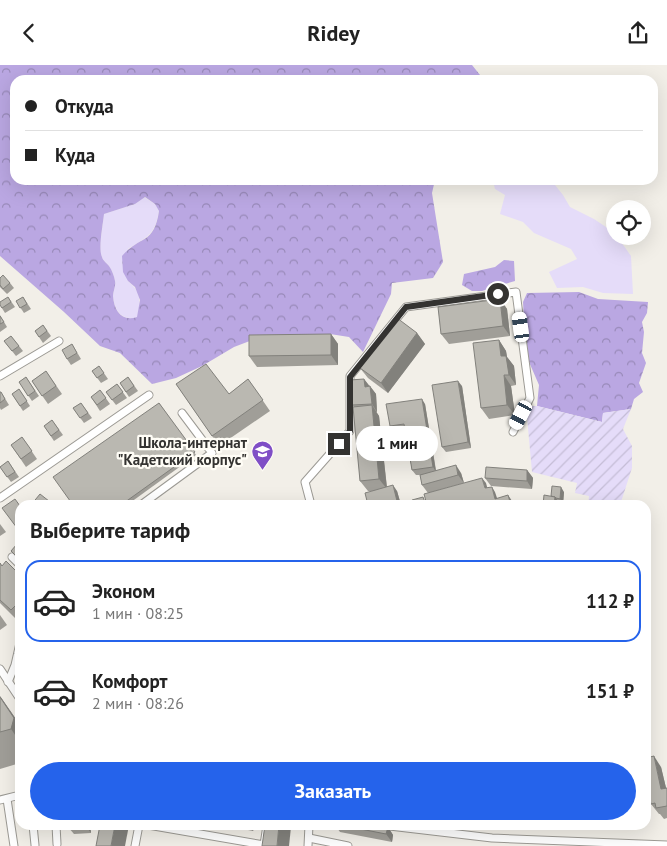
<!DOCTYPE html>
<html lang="ru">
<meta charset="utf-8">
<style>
body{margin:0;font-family:"PT Sans",sans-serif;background:#f2f2f2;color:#222;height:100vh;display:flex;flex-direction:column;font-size:19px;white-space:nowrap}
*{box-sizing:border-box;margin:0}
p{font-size:16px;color:#767676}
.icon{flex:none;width:28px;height:28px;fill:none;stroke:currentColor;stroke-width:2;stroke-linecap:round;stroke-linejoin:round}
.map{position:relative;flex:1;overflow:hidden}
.panel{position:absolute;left:15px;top:435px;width:636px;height:330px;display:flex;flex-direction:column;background:#fff;border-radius:15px;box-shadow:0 5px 20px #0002}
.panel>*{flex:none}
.top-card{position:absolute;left:10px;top:10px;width:648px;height:110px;border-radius:15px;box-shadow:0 5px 20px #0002;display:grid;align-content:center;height:110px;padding:0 15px;background:#fff}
.controls{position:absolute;left:606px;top:135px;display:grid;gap:10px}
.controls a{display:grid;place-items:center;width:45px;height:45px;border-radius:50%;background:#fff;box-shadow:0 5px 20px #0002;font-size:25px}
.end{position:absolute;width:22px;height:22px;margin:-11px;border:6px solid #343331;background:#fff;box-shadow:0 0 0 2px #fff}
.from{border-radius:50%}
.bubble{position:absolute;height:35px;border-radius:18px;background:#fff;box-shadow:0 5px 20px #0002;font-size:16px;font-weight:700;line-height:35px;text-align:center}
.car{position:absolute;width:15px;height:30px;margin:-15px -8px;border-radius:6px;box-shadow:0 0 4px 1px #0007;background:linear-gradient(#fff 24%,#345 0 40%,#fff 0 76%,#345 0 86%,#fff 0)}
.top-card b{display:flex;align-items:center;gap:18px;height:48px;font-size:19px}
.top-card b+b{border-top:1px solid #e0e0e0}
.top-card i{width:12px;height:12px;background:#222}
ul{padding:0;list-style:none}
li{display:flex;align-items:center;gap:15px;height:82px;margin:0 10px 8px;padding:0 5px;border:2px solid transparent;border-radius:15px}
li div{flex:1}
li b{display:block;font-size:19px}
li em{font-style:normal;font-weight:700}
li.selected{border-color:#2563eb}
li>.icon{width:45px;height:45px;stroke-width:1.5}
h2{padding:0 15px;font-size:22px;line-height:60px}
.button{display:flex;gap:10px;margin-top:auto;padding:10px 15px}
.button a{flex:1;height:58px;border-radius:30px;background:#2563eb;color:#fff;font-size:20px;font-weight:700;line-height:58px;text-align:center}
header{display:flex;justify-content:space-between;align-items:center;height:65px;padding:0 15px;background:#fff;font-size:22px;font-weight:700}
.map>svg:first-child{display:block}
</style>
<header><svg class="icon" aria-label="back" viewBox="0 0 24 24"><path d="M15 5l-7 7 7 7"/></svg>Ridey<svg class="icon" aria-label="share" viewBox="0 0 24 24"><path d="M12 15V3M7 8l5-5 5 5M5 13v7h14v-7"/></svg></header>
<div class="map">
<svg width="667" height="781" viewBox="0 0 667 781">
<defs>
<pattern id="forest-crowns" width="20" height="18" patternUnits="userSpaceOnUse" patternTransform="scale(1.25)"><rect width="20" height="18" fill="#baa7e2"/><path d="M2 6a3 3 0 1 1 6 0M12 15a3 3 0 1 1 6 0" fill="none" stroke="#9889b8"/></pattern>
<pattern id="garden-furrows" width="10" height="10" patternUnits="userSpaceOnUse" patternTransform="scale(1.25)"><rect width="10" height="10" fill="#e5dcf9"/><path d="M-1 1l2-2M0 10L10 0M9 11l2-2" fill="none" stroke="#c5bdd6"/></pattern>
</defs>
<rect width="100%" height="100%" fill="#f2efe8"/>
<g fill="#e5dcf9">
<path d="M493,115H551L563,130L570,142L594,154L609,164L624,181L631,191L633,229L603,228L583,222L557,223L549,207L577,194L571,184L534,168L523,157L500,149L505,130L495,124Z"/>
<path d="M144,132L155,139L159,146C155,170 147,172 128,184V216C142,228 140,235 138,252C123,257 114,246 113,231C113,226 116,221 115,216C114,211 112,205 109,201C107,198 103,196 102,192C98,184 103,160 104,149L135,139Z"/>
</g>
<g fill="url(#forest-crowns)" fill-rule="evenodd">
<path d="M0,0H472L484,15H15V115H435L432,128L443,197L433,213L392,218L391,229L363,287L349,272L330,269L255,274L234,282L202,301L176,313L152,319L120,288L100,281L64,247L0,191ZM145,132L155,139L159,146C154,180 140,170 122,191L123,207L128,216L135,222L140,235L137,252C122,257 114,246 113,231C113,226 116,221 115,216C114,211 112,205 109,201C107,198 103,196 102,192C98,184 103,159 104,149L135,139Z"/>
<path d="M504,195L514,196L515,216L482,226H472L462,220L464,209L495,202Z"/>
<path d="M579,227L598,234L648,237L647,248L642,257L644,267L642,288L646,298L639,318L643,327L634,334L631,344L603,348L602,357L537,341L539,320L526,290L523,237L527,228Z"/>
</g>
<path fill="url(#garden-furrows)" d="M526,341H537L602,357L603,348L631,344L623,364L632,381V403L620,440H588L589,431L575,428L577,418L532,407Z"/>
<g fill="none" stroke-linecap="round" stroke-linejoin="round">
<defs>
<g id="minor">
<path d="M0,311L59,276"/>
<path d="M0,433L149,330"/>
<path d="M141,440L212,388L182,348"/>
<path d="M311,440L305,417L350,366V311L406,242L516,227L530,333L513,367"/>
<path d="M12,492L20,500"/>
<path d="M0,604L20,634"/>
<path d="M8,617L15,600L20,578"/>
<path d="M7,734L14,781"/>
<path d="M0,735L20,730"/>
<path d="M33,760L35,780"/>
<path d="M56,760L57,779"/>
<path d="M148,760L264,780L267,760"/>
<path d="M381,760L492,773L667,780"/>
<path d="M309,773L348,781"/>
<path d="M135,781L139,760"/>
<path d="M308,781L309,760"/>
</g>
</defs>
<use href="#minor" stroke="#9c9a94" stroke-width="9"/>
<use href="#minor" stroke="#fff" stroke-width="7"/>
</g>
<g fill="#a09e98">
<path d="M0,213L10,218L14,223L7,229L0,222Z"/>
<path d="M8,232L15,242L5,248L0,240Z"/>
<path d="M23,232L31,244L24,248L16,236Z"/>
<path d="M500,234L507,244L510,271L449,279L441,269Z"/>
<path d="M0,250L7,262L0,267Z"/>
<path d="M43,260L51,271L43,278L35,266Z"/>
<path d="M417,268L425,279L388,328L368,313L360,303Z"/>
<path d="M331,269L338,279V300L257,302L249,291Z"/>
<path d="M11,271L23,286L16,291L4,276Z"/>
<path d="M499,275L506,286L507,292L514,301L516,320L511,321L515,350L489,354L481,343Z"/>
<path d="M72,279L81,294L71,300L67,294Z"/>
<path d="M99,301L108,314L101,318L92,306Z"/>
<path d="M46,306L62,329L48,339L32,316Z"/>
<path d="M26,312L39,331L32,336L19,317Z"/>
<path d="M128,312L138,326L129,332L120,318Z"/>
<path d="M248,314L270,346L219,381L176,319L229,329Z"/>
<path d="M364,314L376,329L377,347H376L379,351L387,422L397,426L401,440H368L372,426H368L360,416L354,342L352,340Z"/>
<path d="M117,319L127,333L116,340L106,327Z"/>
<path d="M462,321L471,383L446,387L442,382Z"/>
<path d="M19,324L30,341L23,346L12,329Z"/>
<path d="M100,325L110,339L100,346L91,332Z"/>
<path d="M0,327H1L9,340L1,345L0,343Z"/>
<path d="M81,338L92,353L84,358L73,343Z"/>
<path d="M159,338L196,390L127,440H73Z"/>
<path d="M425,339L436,405L461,408L464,418L428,428L422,420L420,410H416L412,405L405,365L394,367L390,361Z"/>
<path d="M52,355L63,370L54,376L44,361Z"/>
<path d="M22,372L37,394L26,402L11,380Z"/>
<path d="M8,396L19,412L11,417L0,402Z"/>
<path d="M527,405L533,413L532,424L491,421L485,413Z"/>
<path d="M564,427L563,439H560L551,431Z"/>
<path d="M0,459L6,467L0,471Z"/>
<path d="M20,482V497L11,486Z"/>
<path d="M0,498L2,501L20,510V554L18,556L0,538Z"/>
<path d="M0,550L7,560L0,565Z"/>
<path d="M20,581V596L15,589Z"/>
<path d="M0,631L20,660V698L0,704Z"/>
<path d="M661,702L666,723H667V753L664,754L660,749H659L651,739Z"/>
<path d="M68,760H90L91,768L74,769L68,762Z"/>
<path d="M223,760H255L253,766Z"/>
<path d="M335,760H376L388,762L393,770L392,777L340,767Z"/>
</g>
<g fill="#82817c">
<path d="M500,234L507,244L510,271L503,261Z"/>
<path d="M417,268L425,279L388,328L381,318Z"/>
<path d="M331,269L338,279V300L331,290Z"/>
<path d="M499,275L506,286L507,292L514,301L516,320L509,310L501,291Z"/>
<path d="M504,310L511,321L515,350L507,340Z"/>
<path d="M364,314L370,322H365Z"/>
<path d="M458,316L462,321L471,383L468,377Z"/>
<path d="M370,321L376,329L377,347L372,339Z"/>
<path d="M422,334L425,339L436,407L433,402Z"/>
<path d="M372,340L379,351L387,424L379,414Z"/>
<path d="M456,400L461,408L464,418L458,410Z"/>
<path d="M527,405L533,413L532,424L527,416Z"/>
<path d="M482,413L486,418L489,429L485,423Z"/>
<path d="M393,420L397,426L401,440H398Z"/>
<path d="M492,422L495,427L499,439L495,434Z"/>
<path d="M561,422L564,427L563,439L560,434Z"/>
<path d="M508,430L512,436L513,440H511Z"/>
<path d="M555,432L561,440H554Z"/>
<path d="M0,631L20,660V677L11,664Z"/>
<path d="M654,691L661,702L667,727L661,724Z"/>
<path d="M85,760H90L91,768Z"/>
<path d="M115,760H129L125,781H111Z"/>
<path d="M249,760H255L253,766Z"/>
<path d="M279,760H290L291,762L289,781H277Z"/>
<path d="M388,762L393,770L392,777L386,769Z"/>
</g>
<g fill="#bab8b1" stroke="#82817c">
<path d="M3,210L10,218L3,224L0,220V213Z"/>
<path d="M8,232L11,237L2,243L0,240V237Z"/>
<path d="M23,232L27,239L20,243L16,236Z"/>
<path d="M500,234L503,261L441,269L438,242Z"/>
<path d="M0,251L4,257L0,259Z"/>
<path d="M397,253L417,268L381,318L360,303Z"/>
<path d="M43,260L47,266L39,272L35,266Z"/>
<path d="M331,269V290L249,291V270Z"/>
<path d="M11,271L19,281L12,286L4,276Z"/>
<path d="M499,275L501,291H506L509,310H504L507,340L481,343L473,278Z"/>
<path d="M72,279L77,288L67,294L62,285Z"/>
<path d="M206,299L229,329L248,314L263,335L212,371L176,319Z"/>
<path d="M99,301L104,308L97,313L92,306Z"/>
<path d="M46,306L56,321L42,331L32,316Z"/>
<path d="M26,312L35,326L28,331L19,317Z"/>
<path d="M128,312L134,321L126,327L120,318Z"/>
<path d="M364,314L365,322L370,321L372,339L352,340L350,315Z"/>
<path d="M458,316L468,377L442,382L432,320Z"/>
<path d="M117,319L123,327L112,335L106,327Z"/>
<path d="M19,324L27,336L20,341L12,329Z"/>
<path d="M100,325L106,333L97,340L91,332Z"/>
<path d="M0,327H1L5,334L0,338Z"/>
<path d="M422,334L433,402L412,405L404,359L390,361L386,339Z"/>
<path d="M81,338L88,348L80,353L73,343Z"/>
<path d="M159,338L195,387L121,440H73L53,412Z"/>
<path d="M372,340L379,414L360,416L353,342Z"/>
<path d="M52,355L59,365L51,371L44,361Z"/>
<path d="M22,372L32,386L21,394L11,380Z"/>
<path d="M8,396L15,407L7,412L0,402Z"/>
<path d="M456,400L458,410L422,420L420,410Z"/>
<path d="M486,402L527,405V416L485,413Z"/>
<path d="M482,413L485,423L492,422L495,434L508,430L511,440H427L424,429Z"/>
<path d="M393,420L398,440H368L365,428Z"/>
<path d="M552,421L561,422L560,434L556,433L555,432L551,431Z"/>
<path d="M40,429L54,440H31Z"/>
<path d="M544,430L555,432L554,440H543Z"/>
<path d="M423,432L426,440H414L412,435Z"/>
<path d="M15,434L20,441V467L2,443Z"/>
<path d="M17,479L20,482V495L11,486Z"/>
<path d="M6,496L20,510V536L11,545L0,535V498L2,501Z"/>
<path d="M20,581V593L15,589Z"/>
<path d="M0,632L14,653L11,664L0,667Z"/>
<path d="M654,691L661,724L667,723V741L656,743L655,738L651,739L646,717V693Z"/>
<path d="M68,760H85L68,762Z"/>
<path d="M100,760H115L111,781H96Z"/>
<path d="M265,760H279L277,781H262Z"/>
<path d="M340,760H376L388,762L386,769Z"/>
</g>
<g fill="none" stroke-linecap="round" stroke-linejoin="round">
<path stroke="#343331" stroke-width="6" d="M339,379L350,366V312L406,242L498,229"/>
</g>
<defs>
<symbol id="school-pin" viewBox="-11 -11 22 30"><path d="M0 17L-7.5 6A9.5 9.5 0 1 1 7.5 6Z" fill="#7f4ec6" stroke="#fffdf6"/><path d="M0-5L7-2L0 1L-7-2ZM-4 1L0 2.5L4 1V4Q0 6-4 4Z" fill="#fff"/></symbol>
</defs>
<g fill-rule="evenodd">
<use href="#school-pin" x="250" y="374" width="25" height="34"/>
</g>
<g text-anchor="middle" stroke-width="4.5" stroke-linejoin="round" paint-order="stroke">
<g font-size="15" font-weight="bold" fill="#343331" stroke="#fffdf6" text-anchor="end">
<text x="247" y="383">Школа-интернат<tspan x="247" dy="17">"Кадетский корпус"</tspan></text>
</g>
</g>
</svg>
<div class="controls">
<a><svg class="icon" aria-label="locate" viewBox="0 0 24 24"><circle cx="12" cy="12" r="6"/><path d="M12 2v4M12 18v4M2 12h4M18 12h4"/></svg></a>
</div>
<i class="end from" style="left:498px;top:229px"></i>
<i class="end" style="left:339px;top:379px"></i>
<div class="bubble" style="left:356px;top:361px;width:82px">1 мин</div>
<i class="car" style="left:521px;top:262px;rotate:352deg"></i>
<i class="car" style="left:521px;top:350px;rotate:208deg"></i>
<div class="top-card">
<b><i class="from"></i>Откуда</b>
<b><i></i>Куда</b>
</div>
<section class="panel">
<h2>Выберите тариф</h2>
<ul>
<li class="selected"><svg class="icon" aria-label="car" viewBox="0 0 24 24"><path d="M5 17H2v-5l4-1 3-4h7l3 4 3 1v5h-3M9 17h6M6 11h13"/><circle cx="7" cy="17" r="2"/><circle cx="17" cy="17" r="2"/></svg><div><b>Эконом</b><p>1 мин · 08:25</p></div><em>112 ₽</em></li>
<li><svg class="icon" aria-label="car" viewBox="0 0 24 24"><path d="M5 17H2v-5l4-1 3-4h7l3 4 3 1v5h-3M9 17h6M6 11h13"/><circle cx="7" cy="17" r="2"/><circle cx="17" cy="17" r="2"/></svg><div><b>Комфорт</b><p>2 мин · 08:26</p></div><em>151 ₽</em></li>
</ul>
<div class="button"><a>Заказать</a></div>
</section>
</div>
